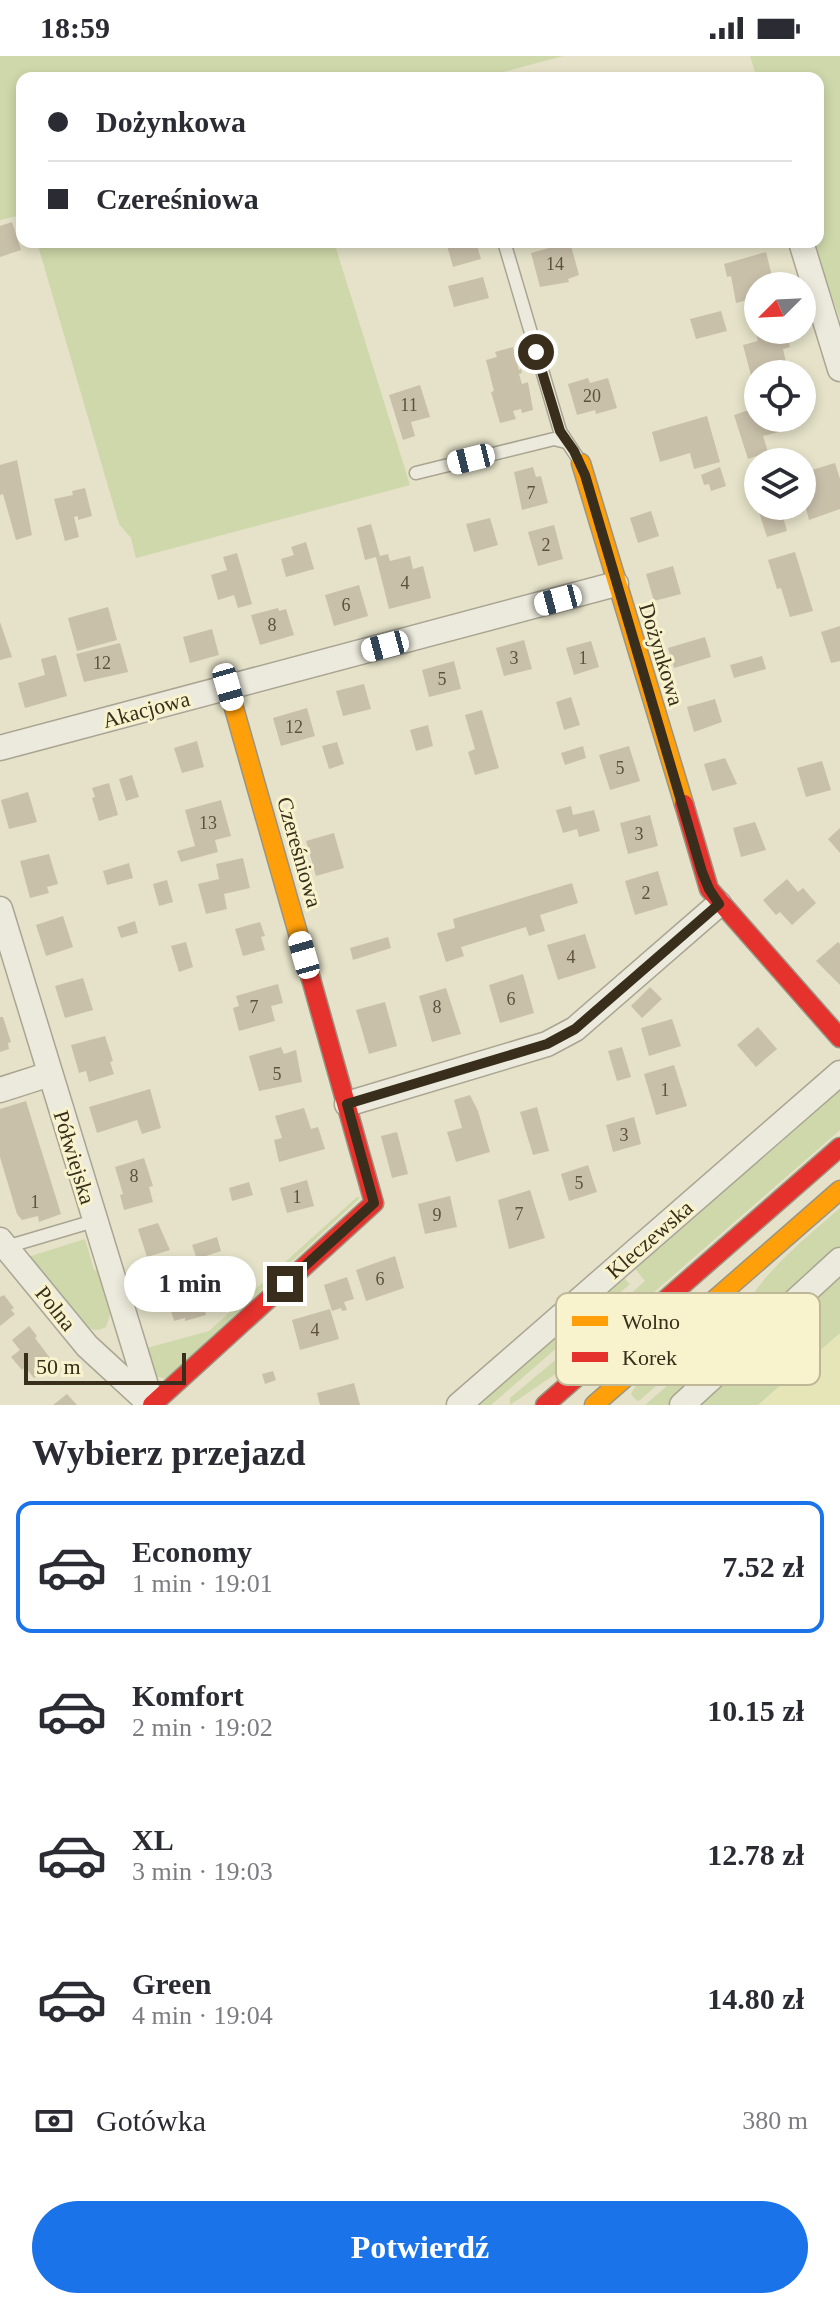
<!DOCTYPE html>
<html lang="pl">
<meta charset="utf-8">
<style>
body{margin:0;font-family:Georgia,serif;background:#f7f7f7;color:#2b2b33;height:100vh;display:flex;flex-direction:column;font-size:30px;white-space:nowrap}
*{box-sizing:border-box;margin:0}
p{font-size:26px;color:#7c7c81}
.icon{flex:none;width:44px;height:44px;fill:none;stroke:currentColor;stroke-width:2;stroke-linecap:round;stroke-linejoin:round}
.map{position:relative;height:1349px;overflow:hidden}
.side{display:flex;flex-direction:column;background:#fff;flex:1}
.side>*{flex:none}
.hud{position:absolute;left:16px;top:16px;width:808px;height:176px;border-radius:16px;box-shadow:0 4px 12px #0003;display:grid;align-content:center;height:176px;padding:0 32px;background:#fff}
.needle{width:52px;rotate:246deg}
.fabs{position:absolute;left:744px;top:216px;display:grid;gap:16px}
.fabs a{display:grid;place-items:center;width:72px;height:72px;border-radius:50%;background:#fff;box-shadow:0 4px 12px #0003;font-size:40px}
.scale{position:absolute;left:24px;bottom:20px;width:162px;box-sizing:border-box;padding-left:8px;border:4px solid #382e1b;border-top:0;font-size:22px;line-height:28px;white-space:nowrap;color:#382e1b;-webkit-text-stroke:6px #f8f3cd;paint-order:stroke}
.end{position:absolute;width:36px;height:36px;margin:-18px;border:10px solid #382e1b;background:#fff;box-shadow:0 0 0 4px #fff}
.from{border-radius:50%}
.bubble{position:absolute;height:56px;border-radius:28px;background:#fff;box-shadow:0 4px 12px #0003;font-size:26px;font-weight:700;line-height:56px;text-align:center}
.car{position:absolute;width:24px;height:48px;margin:-24px -12px;border-radius:10px;box-shadow:0 0 6px 2px #0007;background:linear-gradient(#fff 24%,#345 0 40%,#fff 0 76%,#345 0 86%,#fff 0)}
.hud b{display:flex;align-items:center;gap:28px;height:76px;font-size:30px}
.hud b+b{border-top:2px solid #e1e1e2}
.hud i{width:20px;height:20px;background:#2b2b33}
ul{padding:0;list-style:none}
li{display:flex;align-items:center;gap:24px;height:132px;margin:0 16px 12px;padding:0 16px;border:4px solid transparent;border-radius:16px}
li div{flex:1}
li b{display:block;font-size:30px}
li em{font-style:normal;font-weight:700}
li.selected{border-color:#1a73e8}
li>.icon{width:72px;height:72px;stroke-width:1.5}
h2{padding:0 32px;font-size:36px;line-height:96px}
.pay{display:flex;align-items:center;gap:20px;height:88px;padding:0 32px;font-size:30px}
.pay p{margin-inline-start:auto}
.primary-button{display:flex;gap:16px;margin-top:auto;padding:16px 32px}
.primary-button a{flex:1;height:92px;border-radius:48px;background:#1a73e8;color:#fff;font-size:32px;font-weight:700;line-height:92px;text-align:center}
.status{display:flex;justify-content:space-between;align-items:center;height:56px;padding:0 40px;background:#fff;direction:ltr}
.status svg{height:22px;fill:currentColor}
.map>svg:first-child{display:block}
</style>
<div class="status"><b>18:59</b><svg viewBox="0 0 49 12"><path d="M0 12V9h3v3zM5 12V6h3v6zM10 12V3h3v9zM15 12V0h3v12zM26 1h20v11H26zM47 4h2v5h-2z"/></svg></div>
<div class="map">
<svg width="840" height="1349" viewBox="0 0 840 1349">
<rect width="100%" height="100%" fill="#e5e2c9"/>
<path fill="#e6e5b8" d="M840,1277V1349H758Z"/>
<g fill="#cfd8aa">
<path d="M0,0H563L481,22H22V159L0,164Z"/>
<path d="M750,0H840V263L812,186H818V22H757Z"/>
<path d="M37,186H334L410,429L136,502L131,482L119,468Z"/>
<path d="M840,1029V1074L590,1292L585,1286L587,1276L645,1225L633,1210Z"/>
<path d="M357,1141L360,1142L166,1323L155,1320L147,1292L209,1275Z"/>
<path d="M840,1152V1190L765,1258L751,1241C775,1206 808,1180 840,1152Z"/>
<path d="M85,1183L94,1214H97L110,1259L106,1271C99,1275 94,1275 87,1271C69,1259 42,1219 28,1201Z"/>
<path d="M622,1220L630,1228L491,1349H478Z"/>
<path d="M840,1221V1277L758,1349H697Z"/>
<path d="M750,1261L755,1268L668,1349H645L745,1262Z"/>
<path d="M703,1284V1289L640,1344L637,1345L631,1338L635,1331Z"/>
<path d="M574,1294L579,1302L510,1349V1342L566,1295Z"/>
</g>
<g fill="#c9c0aa">
<path d="M12,166L21,194L0,201V170Z"/>
<path d="M446,186H476L481,203L453,211Z"/>
<path d="M570,186L579,219L568,223L569,226L540,231L531,197Z"/>
<path d="M766,196L772,220L763,222L765,228L756,231L758,241L736,247L731,220L727,221L724,208Z"/>
<path d="M483,221L489,242L454,251L448,230Z"/>
<path d="M721,255L727,275L696,283L690,263Z"/>
<path d="M758,271V274H786L790,291L783,293L788,314L758,318V322L752,323L743,289L758,285L755,272Z"/>
<path d="M513,291L519,314L521,313L522,317L519,318L522,328L528,326L533,354L522,357L521,353L513,355L516,363L500,367L491,336L494,335L486,304L497,301L495,296Z"/>
<path d="M588,322L590,327L608,322L617,352L596,358L595,354L577,359L568,328Z"/>
<path d="M420,329L430,361L411,366L415,380L403,384L389,339Z"/>
<path d="M758,351V362H790L792,371L787,374L763,380L768,396L748,403L734,359Z"/>
<path d="M707,360L720,406L694,413L690,397L660,406L652,376Z"/>
<path d="M17,404L32,479L16,484L3,438L0,439V409Z"/>
<path d="M835,407L840,423V453L809,464L805,449L811,447L802,417Z"/>
<path d="M533,411L536,421L541,420L548,447L522,454L514,416Z"/>
<path d="M720,411L726,430L711,435L709,428L704,429L701,419Z"/>
<path d="M85,432L92,460L78,464V460L74,461L79,481L65,485L54,443L73,439L72,435Z"/>
<path d="M757,450H780L787,475L767,481Z"/>
<path d="M651,455L659,480L638,487L630,462Z"/>
<path d="M490,462L498,489L474,496L466,468Z"/>
<path d="M371,468L380,500L388,498L390,505L410,500L413,513L423,510L431,542L389,553L376,501L365,504L357,472Z"/>
<path d="M554,469L563,503L538,510L528,476Z"/>
<path d="M306,486L314,513L286,521L281,503L294,499L291,491Z"/>
<path d="M795,496L813,555L790,561L781,532L777,533L768,504Z"/>
<path d="M237,497L252,548L238,552L234,539L218,544L211,519L227,514L223,501Z"/>
<path d="M673,510L681,538L654,545L646,518Z"/>
<path d="M359,529L368,560L334,570L325,539Z"/>
<path d="M108,551L117,584L77,595L68,562Z"/>
<path d="M278,552L279,555L286,553L294,579L260,589L251,559Z"/>
<path d="M0,566L12,601L0,604Z"/>
<path d="M840,570V605L831,607L821,576Z"/>
<path d="M212,573L219,599L190,607L183,581Z"/>
<path d="M705,581L711,601L674,612L668,592Z"/>
<path d="M524,584L532,613L504,620L496,592Z"/>
<path d="M591,585L599,611L574,619L566,592Z"/>
<path d="M120,587L128,616L84,626L76,598Z"/>
<path d="M56,599L67,640L25,652L18,627L45,619L41,603Z"/>
<path d="M762,600L766,613L734,622L730,609Z"/>
<path d="M454,605L461,633L429,641L422,614Z"/>
<path d="M364,628L371,653L343,660L336,635Z"/>
<path d="M571,641L580,669L564,674L556,646Z"/>
<path d="M715,643L722,666L694,676L687,651Z"/>
<path d="M307,652L315,680L281,690L273,662Z"/>
<path d="M482,654L499,712L475,719L468,696L475,693L465,659Z"/>
<path d="M428,669L433,690L416,695L410,674Z"/>
<path d="M197,685L204,711L182,717L174,692Z"/>
<path d="M337,686L344,708L329,713L322,690Z"/>
<path d="M583,690L586,702L565,709L561,697Z"/>
<path d="M629,690L640,725L610,734L599,699Z"/>
<path d="M725,702L737,728L712,735L704,708Z"/>
<path d="M822,705L831,734L806,741L797,712Z"/>
<path d="M132,719L139,741L126,745L119,723Z"/>
<path d="M109,727L118,759L99,765L92,742L95,741L92,732Z"/>
<path d="M28,736L37,766L9,773L1,744Z"/>
<path d="M221,744L231,780L215,784L218,796L181,806L177,795L195,790L185,754Z"/>
<path d="M571,750L573,759L594,754L600,775L579,781L577,773L563,777L556,754Z"/>
<path d="M650,759L658,790L628,798L620,767Z"/>
<path d="M755,766L766,794L741,801L733,772Z"/>
<path d="M840,772V797L828,783Z"/>
<path d="M334,777L344,812L316,820L306,785Z"/>
<path d="M49,798L58,828L47,831L49,837L30,842L20,805Z"/>
<path d="M243,802L250,832L224,838L227,853L206,858L198,828L219,823L216,808Z"/>
<path d="M129,807L133,822L107,829L103,815Z"/>
<path d="M658,815L668,849L635,859L625,825Z"/>
<path d="M787,823L798,836L803,832L816,847L792,869L780,856L776,859L763,844Z"/>
<path d="M167,824L173,846L159,850L153,828Z"/>
<path d="M572,827L578,847L540,859L545,875L529,880L526,871L461,891L464,900L446,906L437,877L455,872L453,863Z"/>
<path d="M63,860L73,891L46,900L36,869Z"/>
<path d="M135,865L138,877L121,882L117,871Z"/>
<path d="M260,866L265,880L261,881L265,894L243,900L235,873Z"/>
<path d="M585,878L596,912L558,924L547,889Z"/>
<path d="M388,881L391,892L353,904L350,892Z"/>
<path d="M186,886L193,911L179,916L171,890Z"/>
<path d="M838,886L840,888V929L816,905Z"/>
<path d="M523,918L534,957L500,967L489,929Z"/>
<path d="M83,922L93,954L65,962L55,930Z"/>
<path d="M278,928L283,947L271,950L275,965L239,975L233,952L239,950L236,940Z"/>
<path d="M650,931L662,943L642,962L631,950Z"/>
<path d="M446,932L461,978L432,986L419,940Z"/>
<path d="M385,946L397,990L369,998L356,954Z"/>
<path d="M0,961H3L11,986L8,987L9,993L0,996Z"/>
<path d="M672,963L681,990L649,1000L641,972Z"/>
<path d="M758,971L777,993L756,1011L737,989Z"/>
<path d="M105,980L113,1005L110,1006L114,1018L89,1026L86,1015L79,1017L71,989Z"/>
<path d="M281,991L284,998L296,994L302,1026L259,1035L249,1000Z"/>
<path d="M622,991L631,1021L617,1025L608,995Z"/>
<path d="M674,1009L687,1050L656,1059L644,1018Z"/>
<path d="M150,1033L161,1072L142,1078L137,1064L97,1077L89,1051Z"/>
<path d="M470,1039L478,1055L490,1096L456,1106L447,1076L462,1072L454,1044Z"/>
<path d="M26,1045L61,1158L39,1166L38,1160L22,1164L17,1158L0,1101V1053Z"/>
<path d="M537,1051L549,1095L533,1099L520,1056Z"/>
<path d="M304,1052L311,1073L318,1071L325,1093L279,1106L274,1084L282,1082L275,1060Z"/>
<path d="M634,1061L641,1088L613,1096L606,1069Z"/>
<path d="M397,1076L408,1118L392,1122L381,1080Z"/>
<path d="M144,1102L153,1130L149,1131L153,1146L124,1154L120,1139L123,1138L115,1111Z"/>
<path d="M588,1109L597,1136L569,1145L561,1118Z"/>
<path d="M307,1124L314,1150L287,1157L280,1132Z"/>
<path d="M249,1126L253,1139L232,1145L229,1132Z"/>
<path d="M530,1134L545,1182L509,1193L498,1144Z"/>
<path d="M450,1140L457,1171L425,1178L418,1148Z"/>
<path d="M158,1167L170,1194L147,1201L138,1173Z"/>
<path d="M217,1181L221,1195L197,1203L192,1189Z"/>
<path d="M395,1200L404,1232L366,1245L356,1214Z"/>
<path d="M201,1216L209,1242L202,1244L206,1259L185,1265V1262L174,1265L168,1244L156,1248L150,1228Z"/>
<path d="M347,1221L354,1243L344,1246L347,1254L342,1255L341,1252L332,1255L324,1229Z"/>
<path d="M4,1239L14,1252L11,1254L15,1258L0,1270V1241Z"/>
<path d="M330,1253L339,1283L300,1294L292,1264Z"/>
<path d="M29,1270L37,1280L35,1282L53,1306L34,1322L25,1311L22,1314L11,1301L20,1294L12,1284Z"/>
<path d="M273,1315L276,1324L265,1328L262,1318Z"/>
<path d="M354,1327L360,1349H320L317,1337Z"/>
<path d="M67,1338L77,1349H53Z"/>
</g>
<g fill="none" stroke-linecap="round" stroke-linejoin="round">
<defs>
<g id="lane">
<path d="M505,189L560,375L581,407"/>
<path d="M416,417L554,383L566,386"/>
<path d="M6,1191L94,1165"/>
</g>
<g id="street">
<path d="M801,186L840,313"/>
<path d="M0,692L616,528"/>
<path d="M0,853L152,1349"/>
<path d="M0,1034L50,1018"/>
<path d="M347,1048L547,988L575,973L719,848"/>
<path d="M0,1184L87,1290L149,1347"/>
<path d="M459,1349L840,1017"/>
<path d="M682,1349L840,1204"/>
</g>
<g id="slow">
<path d="M581,407L684,748"/>
<path d="M228,631L311,923"/>
<path d="M594,1349L840,1134"/>
</g>
<g id="jam">
<path d="M684,748L709,833L840,982"/>
<path d="M152,1349L374,1147L311,923"/>
<path d="M545,1349L840,1091"/>
</g>
</defs>
<use href="#lane" stroke="#aaa593" stroke-width="15"/>
<use href="#street" stroke="#aaa593" stroke-width="27"/>
<use href="#slow" stroke="#999483" stroke-width="21"/>
<use href="#jam" stroke="#999483" stroke-width="21"/>
<use href="#lane" stroke="#eceadc" stroke-width="12"/>
<use href="#street" stroke="#eceadc" stroke-width="24"/>
<use href="#slow" stroke="#ff9f0a" stroke-width="18"/>
<use href="#jam" stroke="#e5322d" stroke-width="18"/>
</g>
<g fill="none" stroke-linecap="round" stroke-linejoin="round">
<path stroke="#382e1b" stroke-width="10" d="M285,1228L374,1147L347,1048L547,988L575,973L719,848L709,833L702,816L585,419L574,395L560,375L536,296"/>
</g>
<g text-anchor="middle" stroke-width="6" stroke-linejoin="round" paint-order="stroke">
<g font-size="18" fill="#5c523f">
<text x="555" y="214">14</text>
<text x="592" y="346">20</text>
<text x="409" y="355">11</text>
<text x="531" y="443">7</text>
<text x="546" y="495">2</text>
<text x="405" y="533">4</text>
<text x="346" y="555">6</text>
<text x="272" y="575">8</text>
<text x="514" y="608">3</text>
<text x="583" y="608">1</text>
<text x="102" y="613">12</text>
<text x="442" y="629">5</text>
<text x="294" y="677">12</text>
<text x="620" y="718">5</text>
<text x="208" y="773">13</text>
<text x="639" y="784">3</text>
<text x="646" y="843">2</text>
<text x="571" y="907">4</text>
<text x="511" y="949">6</text>
<text x="254" y="957">7</text>
<text x="437" y="957">8</text>
<text x="277" y="1024">5</text>
<text x="665" y="1040">1</text>
<text x="624" y="1085">3</text>
<text x="134" y="1126">8</text>
<text x="579" y="1133">5</text>
<text x="297" y="1147">1</text>
<text x="35" y="1152">1</text>
<text x="519" y="1164">7</text>
<text x="437" y="1165">9</text>
<text x="380" y="1229">6</text>
<text x="315" y="1280">4</text>
</g>
<g font-size="22" fill="#382e1b" stroke="#f8f3cd">
<text transform="translate(662 598) rotate(73)" y="8">Dożynkowa</text>
<text transform="translate(146 653) rotate(-15)" y="8">Akacjowa</text>
<text transform="translate(300 796) rotate(74)" y="8">Czereśniowa</text>
<text transform="translate(75 1101) rotate(73)" y="8">Półwiejska</text>
<text transform="translate(649 1183) rotate(-41)" y="8">Kleczewska</text>
<text transform="translate(56 1252) rotate(51)" y="8">Polna</text>
</g>
</g>
<rect x="556" y="1237" width="264" height="92" rx="12" fill="#f8f3cd" stroke="#beb898" stroke-width="2"/>
<rect x="572" y="1260" width="36" height="10" fill="#ff9f0a"/>
<rect x="572" y="1296" width="36" height="10" fill="#e5322d"/>
<g font-size="22" fill="#382e1b">
<text x="622" y="1273">Wolno</text>
<text x="622" y="1309">Korek</text>
</g>
</svg>
<div class="fabs">
<a><svg class="needle" viewBox="-14 -14 28 28"><path d="M0-13l5 13h-10z" fill="#e53935"/><path d="M0 13l5-13h-10z" fill="#7c7c81"/></svg></a>
<a><svg class="icon" aria-label="locate" viewBox="0 0 24 24"><circle cx="12" cy="12" r="6"/><path d="M12 2v4M12 18v4M2 12h4M18 12h4"/></svg></a>
<a><svg class="icon" aria-label="layers" viewBox="0 0 24 24"><path d="M12 4l9 5-9 5-9-5zM3 14l9 5 9-5"/></svg></a>
</div>
<div class="scale">50 m</div>
<i class="end from" style="left:536px;top:296px"></i>
<i class="end" style="left:285px;top:1228px"></i>
<div class="bubble" style="left:124px;top:1200px;width:132px">1 min</div>
<i class="car" style="left:471px;top:403px;rotate:256deg"></i>
<i class="car" style="left:558px;top:544px;rotate:255deg"></i>
<i class="car" style="left:385px;top:590px;rotate:255deg"></i>
<i class="car" style="left:228px;top:631px;rotate:164deg"></i>
<i class="car" style="left:304px;top:899px;rotate:344deg"></i>
<div class="hud">
<b><i class="from"></i>Dożynkowa</b>
<b><i></i>Czereśniowa</b>
</div>
</div>
<section class="side">
<h2>Wybierz przejazd</h2>
<ul>
<li class="selected"><svg class="icon" aria-label="car" viewBox="0 0 24 24"><path d="M5 17H2v-5l4-1 3-4h7l3 4 3 1v5h-3M9 17h6M6 11h13"/><circle cx="7" cy="17" r="2"/><circle cx="17" cy="17" r="2"/></svg><div><b>Economy</b><p>1 min · 19:01</p></div><em>7.52 zł</em></li>
<li><svg class="icon" aria-label="car" viewBox="0 0 24 24"><path d="M5 17H2v-5l4-1 3-4h7l3 4 3 1v5h-3M9 17h6M6 11h13"/><circle cx="7" cy="17" r="2"/><circle cx="17" cy="17" r="2"/></svg><div><b>Komfort</b><p>2 min · 19:02</p></div><em>10.15 zł</em></li>
<li><svg class="icon" aria-label="car" viewBox="0 0 24 24"><path d="M5 17H2v-5l4-1 3-4h7l3 4 3 1v5h-3M9 17h6M6 11h13"/><circle cx="7" cy="17" r="2"/><circle cx="17" cy="17" r="2"/></svg><div><b>XL</b><p>3 min · 19:03</p></div><em>12.78 zł</em></li>
<li><svg class="icon" aria-label="car" viewBox="0 0 24 24"><path d="M5 17H2v-5l4-1 3-4h7l3 4 3 1v5h-3M9 17h6M6 11h13"/><circle cx="7" cy="17" r="2"/><circle cx="17" cy="17" r="2"/></svg><div><b>Green</b><p>4 min · 19:04</p></div><em>14.80 zł</em></li>
</ul>
<div class="pay"><svg class="icon" aria-label="cash" viewBox="0 0 24 24"><path d="M3 7h18v10H3z"/><circle cx="12" cy="12" r="2"/></svg>Gotówka<p>380 m</p></div>
<div class="primary-button"><a>Potwierdź</a></div>
</section>
